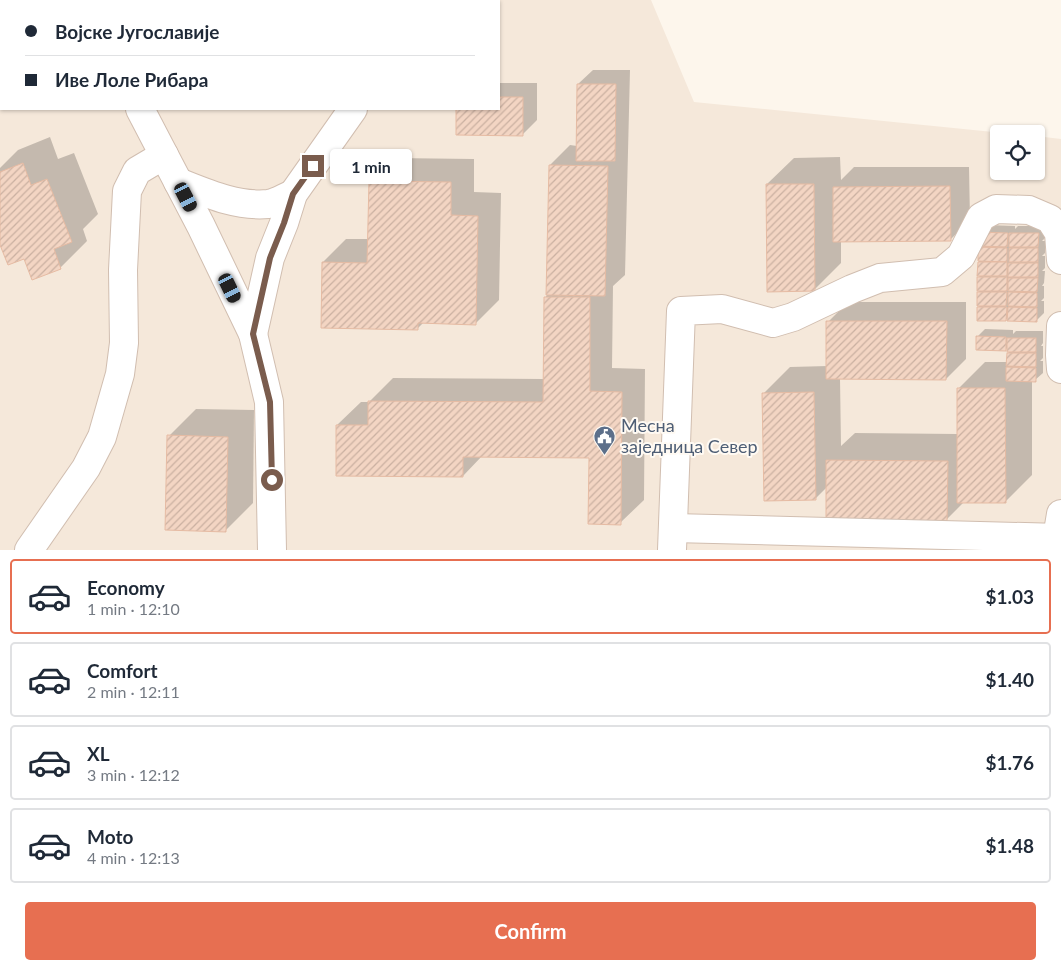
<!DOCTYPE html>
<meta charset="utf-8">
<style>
body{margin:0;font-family:Lato,sans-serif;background:#f2f2f3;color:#1f2937;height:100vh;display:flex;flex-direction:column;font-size:19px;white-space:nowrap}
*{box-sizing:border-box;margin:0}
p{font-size:16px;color:#747a83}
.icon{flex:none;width:28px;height:28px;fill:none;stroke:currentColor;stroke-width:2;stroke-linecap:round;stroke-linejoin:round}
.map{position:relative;height:550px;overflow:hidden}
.sheet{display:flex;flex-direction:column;background:#fff;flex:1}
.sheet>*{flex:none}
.top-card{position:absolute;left:0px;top:0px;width:500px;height:110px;box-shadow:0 1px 4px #0004;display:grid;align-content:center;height:110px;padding:0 25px;background:#fff}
.fabs{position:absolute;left:990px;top:125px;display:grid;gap:10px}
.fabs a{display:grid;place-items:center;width:55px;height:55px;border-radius:5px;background:#fff;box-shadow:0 1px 4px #0004;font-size:25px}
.end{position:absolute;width:22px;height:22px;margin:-11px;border:6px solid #7a5c4d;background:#fff;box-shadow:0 0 0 2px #fff}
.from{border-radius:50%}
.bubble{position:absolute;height:35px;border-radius:5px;background:#fff;box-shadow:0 1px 4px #0004;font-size:16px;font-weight:700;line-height:35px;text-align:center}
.car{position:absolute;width:15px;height:30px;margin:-15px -8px;border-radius:6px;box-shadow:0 0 4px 1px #0007;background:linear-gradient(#222 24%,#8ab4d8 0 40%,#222 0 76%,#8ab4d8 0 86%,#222 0)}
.top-card b{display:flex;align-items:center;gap:18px;height:48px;font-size:19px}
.top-card b+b{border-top:1px solid #e0e1e3}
.top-card i{width:12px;height:12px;background:#1f2937}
ul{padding:9px 0 0;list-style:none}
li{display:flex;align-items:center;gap:15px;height:75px;margin:0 10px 8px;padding:0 15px;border:2px solid #e0e1e3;border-radius:5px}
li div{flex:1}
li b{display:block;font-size:19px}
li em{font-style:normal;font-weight:700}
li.selected{border-color:#e76f51}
li>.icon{width:45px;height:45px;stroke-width:1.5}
.button{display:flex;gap:10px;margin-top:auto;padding:10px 25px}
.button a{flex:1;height:58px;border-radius:5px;background:#e76f51;color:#fff;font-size:20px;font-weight:700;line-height:58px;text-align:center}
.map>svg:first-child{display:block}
</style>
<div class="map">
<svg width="1061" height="550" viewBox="0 0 1061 550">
<defs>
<pattern id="building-hatch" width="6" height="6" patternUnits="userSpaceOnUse" patternTransform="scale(1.25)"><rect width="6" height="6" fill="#f3d5c3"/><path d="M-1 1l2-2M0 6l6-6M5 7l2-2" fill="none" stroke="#cab0a1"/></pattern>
</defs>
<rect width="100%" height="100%" fill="#fdf6ec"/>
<path fill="#f5e8da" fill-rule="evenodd" d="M0,0H651L694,102L1013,134H999V171H1036V136L1061,139V550H0ZM1,1H499V109H1Z"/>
<g fill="#0003">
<path d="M593,70H630L625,275L613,286L612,368L645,369L644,500L620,523L590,456L483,455L463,476L337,425L361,402H369L393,378L544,379L545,298L547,295L550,165L570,145L577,146L578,84Z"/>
<path d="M499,83H537V120L523,134H458V109H499Z"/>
<path d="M50,137L58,159L74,153L98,214L83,229L87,241L60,268L24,257L0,242V168L18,150Z"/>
<path d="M840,157L841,180L854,167H969L970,220L950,240L841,241V263L814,290L767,184L794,158Z"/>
<path d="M394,158L474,159V192L501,193L499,300L476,323L424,322L417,329L323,262L346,239H369L370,181Z"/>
<path d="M987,225L1015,226V229L1018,226H1046L1045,238L1042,241H1045V253L1042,256H1045V268L1042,271H1045L1044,283L1042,286H1044V298L1041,301H1044V313L1036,321L1009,317L1005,320L978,307L981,305L978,292L981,290L979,277L981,274H979V248Z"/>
<path d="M848,302H966V359L946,379L840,378L841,446L855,433L958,434V389L985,362H1008V353L1011,350L1008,347L1005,350L977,337L985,329L1013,330V334L1016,331H1043V343L1041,346H1043V358L1040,361H1043V373L1035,380H1032V475L1005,502H964L947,519L828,486L815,499L763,394L790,367L828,366V322Z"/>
<path d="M196,409L254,410L253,503L226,530L169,436Z"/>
</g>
<g fill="url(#building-hatch)" stroke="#e6bba3">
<path d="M577,84H616L615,161H576Z"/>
<path d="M499,97H523V136L456,135V109H499Z"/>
<path d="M23,163L31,185L47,179L72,242L54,249L61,269L32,280L24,259L8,265L0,245V172Z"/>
<path d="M549,165L608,166L605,296L546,295Z"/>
<path d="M369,181L451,182V215L478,216L476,325L418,323V330L321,328L322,262L367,263Z"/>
<path d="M766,184H814L815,291L767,292Z"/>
<path d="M950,186L951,241L833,242V187Z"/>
<path d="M978,232L1008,233L1007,247L978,246Z"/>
<path d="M1009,233H1039L1038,247H1009Z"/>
<path d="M978,247L1007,248V262L978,261Z"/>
<rect x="1009" y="248" width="29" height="14"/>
<path d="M978,262H1007V276H977Z"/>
<rect x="1008" y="263" width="30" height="14"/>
<rect x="977" y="277" width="30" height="14"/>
<path d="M1008,278H1038L1037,292L1008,291Z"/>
<path d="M977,292H1007L1006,306H977Z"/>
<path d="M1008,292L1037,293V307L1008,306Z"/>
<path d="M544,297H590V391L622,392L621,525L588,524L589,458L463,457V477L336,476V425H368V401L543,402Z"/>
<path d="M977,307H1007L1006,321H977Z"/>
<path d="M1008,307L1037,308V322L1007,321Z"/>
<path d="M826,321H947L946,380L826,379Z"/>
<path d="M976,336L1006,337V351L976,350Z"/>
<rect x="1007" y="338" width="29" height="14"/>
<path d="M1007,353H1036V367L1006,366Z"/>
<path d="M1006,367L1036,368V382L1006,381Z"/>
<path d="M957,388H1005L1006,503H957Z"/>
<path d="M814,392L816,500L764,501L762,393Z"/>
<path d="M167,435L228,437L226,532L165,530Z"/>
<path d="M826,460L948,461L947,521L826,520Z"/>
</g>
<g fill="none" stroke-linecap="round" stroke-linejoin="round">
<defs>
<g id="minor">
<path d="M87,0L88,1"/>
<path d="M415,1V0"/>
<path d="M140,109L201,226L253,334L269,402L272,550"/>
<path d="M178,182C206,193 237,207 268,204C276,203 285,197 293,194"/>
<path d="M1061,326L1060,355L1061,369"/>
<path d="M253,334L270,258L284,223L293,194L353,109"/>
<path d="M673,528L1061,538"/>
<path d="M1057,538L1061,514"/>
<path d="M29,550L86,468L102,437L120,374L124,343L123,270L127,191L137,171L164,155"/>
<path d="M672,550L681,311L722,309L773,323L793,317L852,289L880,278L942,272L961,256L981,217L996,209L1029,210L1050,219L1059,233L1061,260"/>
</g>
</defs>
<use href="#minor" stroke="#d1beb0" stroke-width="30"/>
<use href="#minor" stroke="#fff" stroke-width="28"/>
</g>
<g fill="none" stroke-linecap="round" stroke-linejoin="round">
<path stroke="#7a5c4d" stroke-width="6" d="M272,480L270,402L253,334L270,258L284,223L293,194L313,166"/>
</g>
<defs>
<symbol id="civic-pin" viewBox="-11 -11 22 30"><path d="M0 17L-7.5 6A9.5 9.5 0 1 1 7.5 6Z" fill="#5c6f8a" stroke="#fffaf3"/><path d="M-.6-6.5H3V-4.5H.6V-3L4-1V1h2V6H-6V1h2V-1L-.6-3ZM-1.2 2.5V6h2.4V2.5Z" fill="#fff"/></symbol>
</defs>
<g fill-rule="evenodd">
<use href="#civic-pin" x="592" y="424" width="25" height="34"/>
</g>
<g text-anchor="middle" stroke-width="4" stroke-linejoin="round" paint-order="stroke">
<g font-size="18" fill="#4e5e75" stroke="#fffaf3" text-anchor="start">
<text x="621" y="432">Месна<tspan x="621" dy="21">заједница Север</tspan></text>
</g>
</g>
</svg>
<div class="fabs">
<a><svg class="icon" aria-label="locate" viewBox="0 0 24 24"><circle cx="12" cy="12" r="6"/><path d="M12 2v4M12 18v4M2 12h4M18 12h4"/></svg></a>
</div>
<i class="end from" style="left:272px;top:480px"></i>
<i class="end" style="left:313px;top:166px"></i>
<div class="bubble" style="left:330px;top:149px;width:82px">1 min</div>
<i class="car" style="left:186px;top:197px;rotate:153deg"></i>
<i class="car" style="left:230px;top:288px;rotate:154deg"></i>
<div class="top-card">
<b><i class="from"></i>Војске Југославије</b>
<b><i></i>Иве Лоле Рибара</b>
</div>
</div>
<section class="sheet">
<ul>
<li class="selected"><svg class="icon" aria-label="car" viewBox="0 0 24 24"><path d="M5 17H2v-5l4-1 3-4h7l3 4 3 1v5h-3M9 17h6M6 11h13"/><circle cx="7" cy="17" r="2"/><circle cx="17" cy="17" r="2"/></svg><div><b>Economy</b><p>1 min · 12:10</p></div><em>$1.03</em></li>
<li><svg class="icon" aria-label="car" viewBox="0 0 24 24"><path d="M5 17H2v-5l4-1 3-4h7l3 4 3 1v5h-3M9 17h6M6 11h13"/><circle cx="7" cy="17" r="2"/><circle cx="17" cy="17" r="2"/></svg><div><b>Comfort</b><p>2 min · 12:11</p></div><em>$1.40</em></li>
<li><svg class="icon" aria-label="car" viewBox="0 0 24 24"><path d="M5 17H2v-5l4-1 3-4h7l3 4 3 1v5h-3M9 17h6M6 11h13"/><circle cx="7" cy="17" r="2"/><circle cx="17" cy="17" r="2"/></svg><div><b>XL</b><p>3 min · 12:12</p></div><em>$1.76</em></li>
<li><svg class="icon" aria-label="car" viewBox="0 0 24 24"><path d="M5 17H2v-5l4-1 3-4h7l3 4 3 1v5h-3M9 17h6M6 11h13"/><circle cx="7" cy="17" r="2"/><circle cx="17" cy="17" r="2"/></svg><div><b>Moto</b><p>4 min · 12:13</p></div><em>$1.48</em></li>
</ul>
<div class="button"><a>Confirm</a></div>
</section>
